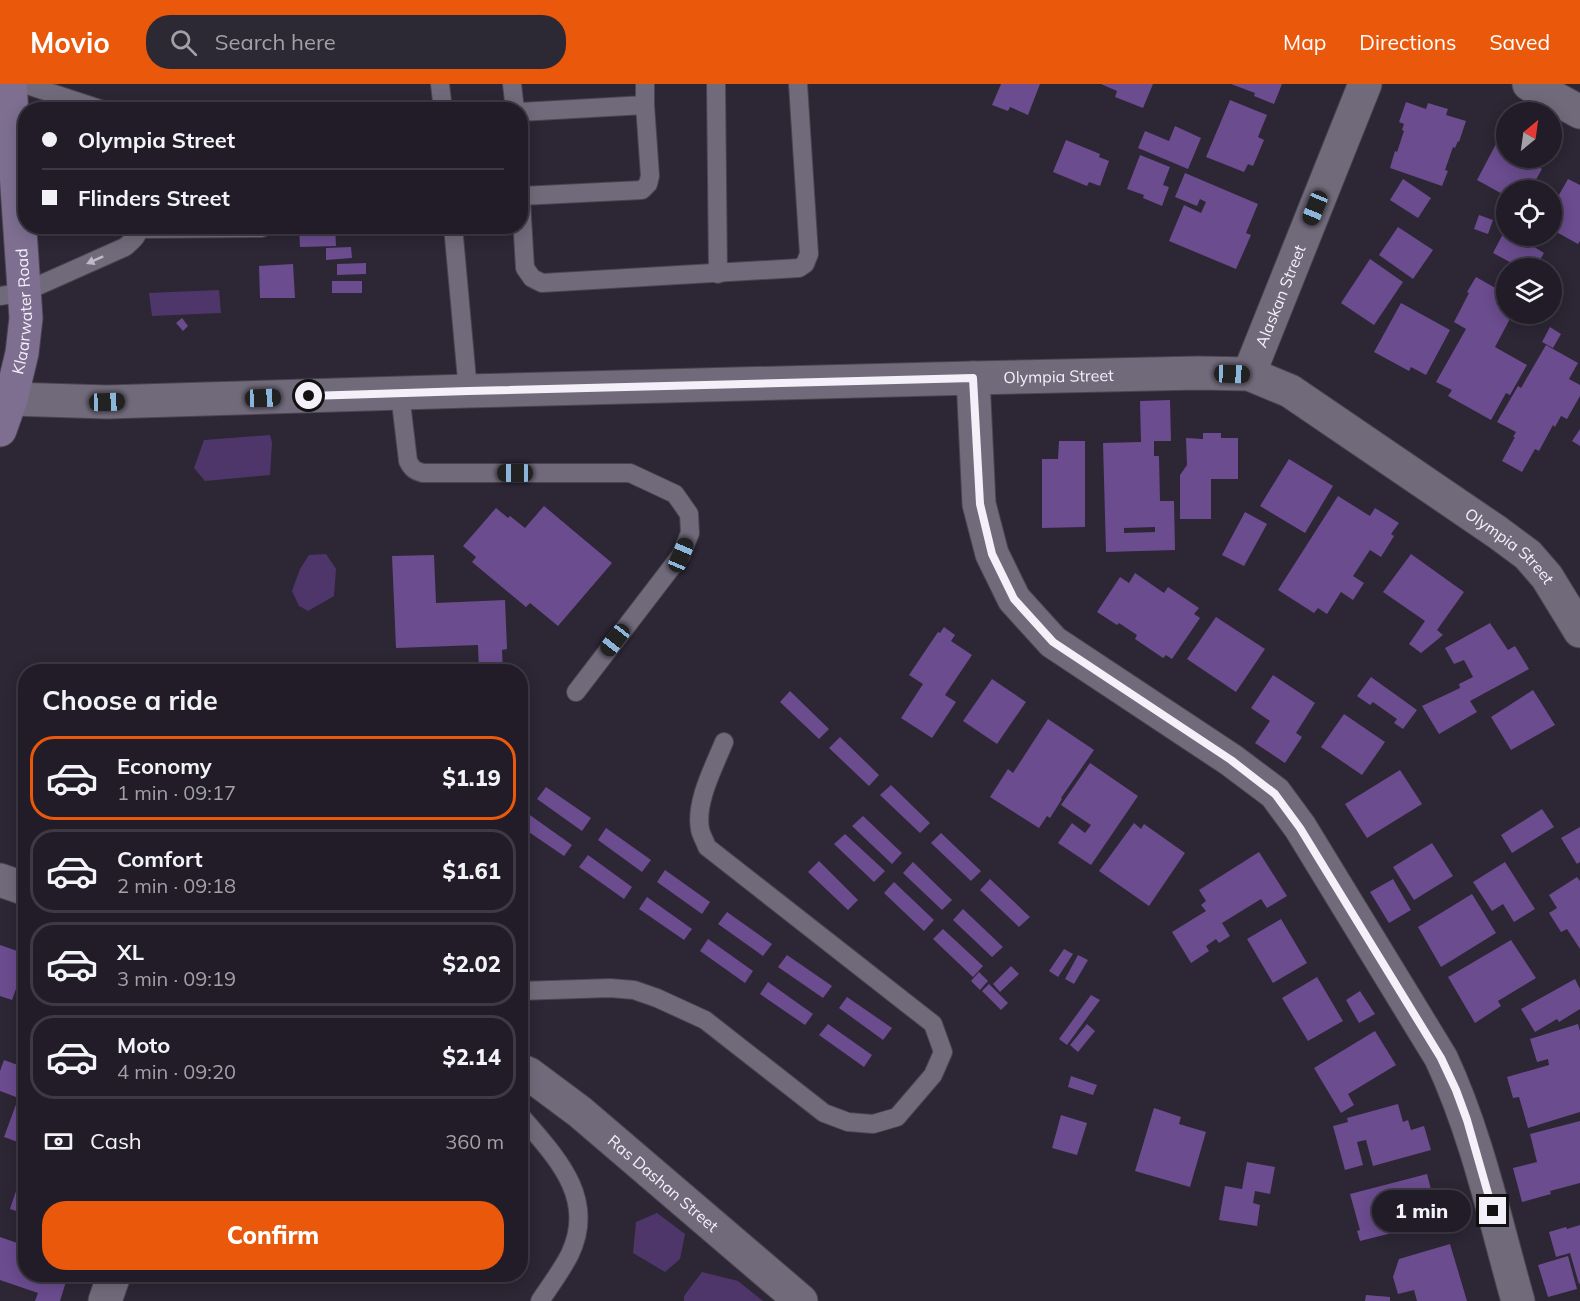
<!DOCTYPE html>
<meta charset="utf-8">
<style>
body{margin:0;font-family:Mulish,sans-serif;background:#2d2934;color:#f1f3f6;height:100vh;display:flex;flex-direction:column;font-size:22px;white-space:nowrap}
*{box-sizing:border-box;margin:0}
p{font-size:20px;color:#a2a1a8}
.icon{flex:none;width:33px;height:33px;fill:none;stroke:currentColor;stroke-width:2;stroke-linecap:round;stroke-linejoin:round}
.map{position:relative;flex:1;overflow:hidden}
.panel{position:absolute;left:18px;top:580px;width:510px;height:618px;display:flex;flex-direction:column;background:#211c28;border-radius:24px;box-shadow:0 3px 15px #0003,0 0 0 2px #3e3a45}
.panel>*{flex:none}
.hud{position:absolute;left:18px;top:18px;width:510px;height:132px;border-radius:24px;box-shadow:0 3px 15px #0003,0 0 0 2px #3e3a45;display:grid;align-content:center;height:132px;padding:0 24px;background:#211c28}
.needle{width:39px;rotate:29deg}
.fabs{position:absolute;left:1496px;top:18px;display:grid;gap:12px}
.fabs a{display:grid;place-items:center;width:66px;height:66px;border-radius:50%;background:#211c28;box-shadow:0 3px 15px #0003,0 0 0 2px #3e3a45;font-size:30px}
.end{position:absolute;width:27px;height:27px;margin:-14px;border:8px solid #f4f0fa;background:#111;box-shadow:0 0 0 3px #111}
.from{border-radius:50%}
.bubble{position:absolute;height:42px;border-radius:21px;background:#211c28;box-shadow:0 3px 15px #0003,0 0 0 2px #3e3a45;font-size:20px;font-weight:800;line-height:42px;text-align:center}
.car{position:absolute;width:18px;height:36px;margin:-18px -9px;border-radius:8px;box-shadow:0 0 4px 2px #0007;background:linear-gradient(#222 24%,#8ab4d8 0 40%,#222 0 76%,#8ab4d8 0 86%,#222 0)}
.hud b{display:flex;align-items:center;gap:21px;height:57px;font-size:22px}
.hud b+b{border-top:2px solid #3e3a45}
.hud i{width:15px;height:15px;background:#f1f3f6}
ul{padding:0;list-style:none}
li{display:flex;align-items:center;gap:18px;height:84px;margin:0 12px 9px;padding:0 12px;border:3px solid #3e3a45;border-radius:24px}
li div{flex:1}
li b{display:block;font-size:22px}
li em{font-style:normal;font-weight:800}
li.active{border-color:#ea580c}
li>.icon{width:54px;height:54px;stroke-width:1.5}
h2{padding:0 24px;font-size:27px;line-height:72px}
.pay{display:flex;align-items:center;gap:15px;height:66px;padding:0 24px;font-size:22px}
.pay p{margin-inline-start:auto}
.button{display:flex;gap:12px;margin-top:auto;padding:12px 24px}
.button a{flex:1;height:69px;border-radius:24px;background:#ea580c;color:#fff;font-size:24px;font-weight:800;line-height:69px;text-align:center}
header{display:flex;align-items:center;gap:36px;box-sizing:border-box;height:84px;padding:0 30px;background:#ea580c;color:#fff}
header strong{font-size:28px}
nav{display:flex;gap:33px;margin-inline-start:auto;font-size:21px}
.search{width:420px;height:54px;background:#2d2934;display:flex;align-items:center;gap:15px;box-sizing:border-box;padding:0 21px;border-radius:24px;color:#a2a1a8;font-size:22px}
.map>svg:first-child{display:block}
</style>
<header>
<strong>Movio</strong>
<div class="search"><svg class="icon" aria-label="search" viewBox="0 0 24 24"><circle cx="10" cy="10" r="6"/><path d="M15 15l6 6"/></svg>Search here</div>
<nav><a>Map</a><a>Directions</a><a>Saved</a></nav>
</header>
<div class="map">
<svg width="1580" height="1217" viewBox="0 0 1580 1217">
<rect width="100%" height="100%" fill="#2c2635"/>
<g fill="#4e366a">
<path d="M219,206L221,229L152,232L149,209Z"/>
<path d="M270,351L272,359L270,391L205,397L194,384L204,356Z"/>
<path d="M326,470L336,485L334,512L308,527L299,522L292,507L300,485L309,471Z"/>
<path d="M657,1129L685,1150L680,1175L665,1188L633,1169L636,1138Z"/>
<path d="M702,1188L738,1197L763,1217H684V1212Z"/>
</g>
<g fill="#6b4c8f" fill-rule="evenodd">
<path d="M1001,0H1040L1028,31L1010,23L1008,27L992,21Z"/>
<path d="M1101,0H1153L1143,24L1115,13L1117,7Z"/>
<path d="M1231,0H1282L1274,20L1254,12L1255,9Z"/>
<path d="M1230,16L1267,31L1258,53L1264,56L1253,82L1248,80L1244,88L1206,73Z"/>
<path d="M1406,18L1426,25L1428,19L1448,25L1446,31L1466,37L1459,58L1458,57L1455,64L1453,63L1445,86L1448,87L1442,102L1390,84L1395,67L1397,68L1404,47L1402,46L1404,40L1399,38Z"/>
<path d="M1175,42L1201,54L1188,85L1138,64L1145,47L1169,57Z"/>
<path d="M1066,56L1100,70L1099,73L1109,77L1100,102L1089,98L1087,102L1053,88Z"/>
<path d="M1496,60L1506,65V74H1521L1542,85L1530,106H1506V112L1477,96Z"/>
<path d="M1140,71L1170,83L1163,101L1169,103L1162,122L1143,114L1144,111L1127,105Z"/>
<path d="M1185,89L1258,120L1246,149L1251,151L1236,185L1169,157L1184,121L1201,129L1206,118L1200,115L1197,122L1175,113Z"/>
<path d="M1403,95L1431,114L1418,134L1390,116Z"/>
<path d="M1568,95L1580,101V157L1578,160L1551,145V125Z"/>
<path d="M1479,131L1493,136L1488,150L1474,145Z"/>
<path d="M299,142H335L336,162L300,163Z"/>
<path d="M1398,143L1433,166L1413,195L1379,171Z"/>
<path d="M1506,144V152H1530L1535,154L1531,161L1544,169L1535,184H1521L1493,169Z"/>
<path d="M351,163L352,174L326,176V164Z"/>
<path d="M1370,175L1403,198L1374,241L1341,219Z"/>
<path d="M366,179V190L337,191V180Z"/>
<path d="M293,180L295,214H260L259,182Z"/>
<path d="M1476,193L1506,210V219L1502,226L1506,228V230L1512,231L1495,263L1527,281L1510,311L1506,309L1491,336L1448,312L1452,306L1436,298L1466,245L1454,238L1469,209L1467,208Z"/>
<rect x="332" y="197" width="30" height="12"/>
<path d="M1401,219L1450,246L1426,291L1411,283L1409,287L1374,268Z"/>
<path d="M182,234L188,242L183,247L176,239Z"/>
<path d="M1550,243L1561,250L1553,264L1542,258Z"/>
<path d="M1546,261L1578,279L1569,295L1580,301V312L1567,335L1561,332L1555,343L1553,341L1539,367L1535,365L1522,388L1502,377L1515,353H1513L1516,348L1497,338L1518,302L1521,304Z"/>
<path d="M1170,316L1171,357H1154V372H1159L1160,417H1174L1175,466L1106,468L1103,359L1141,358L1140,317ZM1155,443V448L1124,449V444Z"/>
<path d="M1580,345V362L1572,357Z"/>
<path d="M1203,349H1221V354H1238V395H1211V435H1180V391L1187,381L1186,354L1203,355Z"/>
<path d="M1059,357H1085V443L1042,444V375H1058Z"/>
<path d="M1289,375L1333,402L1305,449L1260,422Z"/>
<path d="M1338,412L1370,432L1375,424L1399,439L1391,450L1394,452L1381,473L1370,466L1353,492L1364,499L1353,516L1341,508L1327,530L1318,524L1314,529L1278,506Z"/>
<path d="M544,422L612,479L558,542L530,519L526,523L472,478L476,473L463,462L496,424L508,434L510,432L525,444Z"/>
<path d="M1245,428L1267,440L1244,482L1222,471Z"/>
<path d="M1411,470L1464,508L1437,546L1443,551L1421,569L1409,560L1425,537L1383,508Z"/>
<path d="M434,471L436,519L505,516L507,565L502,566L503,588H479L478,561L396,564L392,472Z"/>
<path d="M1135,489L1164,509L1168,503L1199,524L1194,530L1200,534L1172,575L1166,571L1163,574L1135,555L1137,551L1119,539L1117,541L1097,528L1120,493L1129,499Z"/>
<path d="M1216,533L1265,565L1236,608L1187,575Z"/>
<path d="M1490,539L1508,566L1515,562L1529,585L1470,617L1477,628L1439,650L1422,622L1460,604L1459,600L1473,593L1464,576L1454,580L1445,564Z"/>
<path d="M944,543L955,551L951,557L972,571L945,611L956,618L932,654L901,634L923,600L909,591L938,548L940,549Z"/>
<path d="M1273,591L1315,619L1296,649L1302,653L1285,679L1255,659L1270,637L1251,624Z"/>
<path d="M1371,593L1417,626L1403,645L1394,639L1397,635L1373,618L1370,621L1357,612Z"/>
<path d="M992,595L1026,618L997,660L963,637Z"/>
<path d="M1533,606L1555,641L1511,666L1491,633Z"/>
<path d="M790,607L829,645L819,655L780,618Z"/>
<path d="M1344,630L1385,658L1362,691L1321,663Z"/>
<path d="M1048,635L1094,666L1061,714L1062,715L1050,734L1047,732L1039,744L990,713L1008,685L1013,689Z"/>
<path d="M840,653L879,691L869,702L829,664Z"/>
<path d="M1090,679L1138,712L1091,781L1058,759L1072,739L1085,749L1091,741L1061,721Z"/>
<path d="M1400,686L1422,720L1367,754L1345,720Z"/>
<path d="M891,701L930,739L920,749L880,711Z"/>
<path d="M546,703L591,734L582,747L537,715Z"/>
<path d="M1542,725L1554,743L1512,769L1501,751Z"/>
<path d="M527,729L572,761L564,772L520,742V739Z"/>
<path d="M863,732L902,769L892,780L852,742Z"/>
<path d="M1134,739L1141,745L1144,740L1185,769L1149,822L1099,787Z"/>
<path d="M1580,743V778L1577,780L1561,754Z"/>
<path d="M606,744L651,776L642,788L598,756Z"/>
<path d="M941,749L981,787L971,797L931,759Z"/>
<path d="M845,750L885,787L874,798L834,760Z"/>
<path d="M1432,759L1453,792L1414,816L1393,783Z"/>
<path d="M1259,768L1287,812L1267,824L1261,815L1222,839L1230,852L1219,859L1216,855L1206,862L1209,867L1191,879L1172,848L1206,827L1201,821L1206,817L1199,806Z"/>
<path d="M588,771L632,803L624,815L579,783Z"/>
<path d="M819,777L858,816L848,826L808,788Z"/>
<path d="M913,778L952,816L942,826L903,789Z"/>
<path d="M1505,778L1535,825L1514,838L1503,820L1492,827L1473,798Z"/>
<path d="M665,786L710,818L702,830L657,798Z"/>
<path d="M1577,793L1580,797V865L1567,845L1561,848L1549,829L1557,824L1549,811Z"/>
<path d="M990,795L1030,833L1019,843L980,806Z"/>
<path d="M1393,795L1411,826L1389,839L1370,808Z"/>
<path d="M894,798L934,836L924,847L884,809Z"/>
<path d="M1472,810L1496,849L1441,883L1418,843Z"/>
<path d="M647,813L692,845L684,856L639,825Z"/>
<path d="M963,825L1003,863L992,873L953,836Z"/>
<path d="M727,828L772,860L763,872L718,840Z"/>
<path d="M1281,835L1307,879L1273,899L1247,855Z"/>
<path d="M943,845L983,882L973,893L933,855Z"/>
<path d="M708,855L753,887L745,899L700,867Z"/>
<path d="M1511,856L1536,894L1498,917L1501,922L1475,939L1448,893Z"/>
<path d="M0,861L26,870V877L12,916L0,912Z"/>
<path d="M1064,865L1073,870L1058,893L1049,887Z"/>
<path d="M787,871L832,902L823,914L778,883Z"/>
<path d="M1078,871L1088,876L1074,900L1065,895Z"/>
<path d="M1011,882L1019,890L1000,908L993,900Z"/>
<path d="M979,888L988,897L980,906L971,897Z"/>
<path d="M25,891H26V916L18,913Z"/>
<path d="M1317,893L1343,937L1308,957L1282,914Z"/>
<path d="M1575,895L1580,905V925L1559,938L1557,935L1535,948L1521,925Z"/>
<path d="M768,898L813,930L805,941L760,910Z"/>
<path d="M989,900L1008,919L1001,926L982,907Z"/>
<path d="M1360,907L1375,930L1359,939L1346,916Z"/>
<path d="M1091,911L1100,916L1067,961L1059,955Z"/>
<path d="M847,913L892,944L883,956L839,924Z"/>
<path d="M828,940L872,971L864,983L819,951Z"/>
<path d="M1087,940L1095,947L1078,968L1070,961Z"/>
<path d="M1578,940L1580,947V1028L1528,1044L1519,1013L1513,1014L1507,993L1549,981L1548,975L1537,978L1530,955Z"/>
<path d="M1375,947L1396,981L1348,1010L1354,1021L1341,1029L1314,984Z"/>
<path d="M4,976L26,984V1012L24,1016L0,1007V987Z"/>
<path d="M1071,992L1097,1001L1093,1011L1068,1003Z"/>
<path d="M18,1015L26,1017V1061L4,1053Z"/>
<path d="M1398,1020L1403,1038L1408,1036L1411,1046L1424,1042L1431,1066L1373,1082L1366,1056L1357,1058L1363,1081L1345,1086L1333,1042L1348,1038L1347,1034Z"/>
<path d="M1154,1024L1181,1033L1179,1040L1206,1048L1190,1103L1135,1087Z"/>
<path d="M1061,1031L1087,1039L1077,1071L1052,1064Z"/>
<path d="M1580,1037V1099L1550,1107L1551,1110L1522,1118L1513,1084L1537,1078L1530,1050Z"/>
<path d="M1247,1078L1275,1083L1270,1110L1255,1107L1253,1119L1260,1121L1257,1142L1219,1136L1225,1102L1242,1105Z"/>
<path d="M23,1086L26,1087V1130L10,1125Z"/>
<path d="M1427,1090L1433,1113L1426,1115L1432,1139L1411,1144L1410,1137L1399,1140L1400,1147L1360,1157L1357,1147L1360,1146L1350,1110Z"/>
<path d="M1580,1141V1199L1579,1200L1570,1169L1556,1173L1549,1148L1566,1143L1567,1145Z"/>
<path d="M0,1153L26,1162V1191H68L60,1217H35L38,1209L0,1196Z"/>
<path d="M1450,1160L1467,1217H1417L1414,1206L1398,1210L1393,1193L1399,1175Z"/>
<path d="M1568,1172L1577,1205L1548,1213L1538,1181Z"/>
<path d="M1366,1211L1390,1213V1217H1365Z"/>
</g>
<g fill="none" stroke-linecap="round" stroke-linejoin="round">
<defs>
<g id="lane">
<path d="M24,0L103,26"/>
<path d="M440,0L443,26"/>
<path d="M512,0L515,26"/>
<path d="M716,0L718,190"/>
<path d="M520,28L645,21V0"/>
<path d="M520,100L525,184L532,194L542,199L799,184L805,180L809,170L798,0"/>
<path d="M521,112L642,106L648,100L650,92L645,21"/>
<path d="M453,142L468,307"/>
<path d="M139,145L262,144"/>
<path d="M0,212L24,208L125,163C132,157 139,152 139,142"/>
<path d="M400,310L408,377C412,385 415,387 423,389H630L675,410L689,430L690,449L681,471L576,608"/>
<path d="M520,907L610,904L634,906L657,914L705,936L824,1029L848,1038L873,1040L897,1033L933,991L943,968L933,940L707,763C705,757 701,751 700,745C695,718 714,683 724,658"/>
<path d="M520,1031C555,1072 597,1113 570,1170C562,1186 550,1202 540,1217"/>
</g>
<g id="street">
<path d="M1529,0L1580,28"/>
<path id="s1" d="M1249,290L1365,0"/>
<path d="M973,294L979,420L992,470L1014,515L1053,558L1231,676L1275,709L1300,743L1441,974C1477,1051 1495,1136 1518,1217"/>
<path id="s2" d="M11,315L107,318L468,307L973,294L1198,289L1249,290L1290,307L1497,448L1528,471L1547,493L1580,547"/>
<path d="M0,796L26,805"/>
<path id="s3" d="M520,986L529,990L580,1028L801,1217"/>
<path d="M105,1217L114,1191"/>
</g>
<g id="secondary">
<path id="s4" d="M0,346L11,315L22,269L26,234L10,0"/>
</g>
</defs>
<use href="#lane" stroke="#4b4551" stroke-width="20"/>
<use href="#street" stroke="#4b4551" stroke-width="35"/>
<use href="#secondary" stroke="#4b4551" stroke-width="35"/>
<use href="#lane" stroke="#716a7b" stroke-width="18"/>
<use href="#street" stroke="#716a7b" stroke-width="33"/>
<use href="#secondary" stroke="#7e6f91" stroke-width="33"/>
</g>
<defs><path id="oneway-solid" d="M-6-.8H1V-3.2L6.5 0L1 3.2V.8H-6Z" transform="scale(1.5)"/></defs>
<use fill="#c0bac7" href="#oneway-solid" transform="translate(95 176) rotate(156)"/>
<g fill="none" stroke-linecap="round" stroke-linejoin="round">
<path stroke="#f4f0fa" stroke-width="8" d="M309,312L468,307L973,294L980,420L992,470L1014,515L1053,558L1231,676L1275,710L1300,744L1441,974L1456,1006L1467,1036L1493,1127"/>
</g>
<g text-anchor="middle" stroke-width="5" stroke-linejoin="round" paint-order="stroke">
<g font-size="16" fill="#f4f0fa" stroke="#2c2635">
<text dy="6" stroke="none"><textPath href="#s1" startOffset="84">Alaskan Street</textPath></text>
<text dy="6" stroke="none"><textPath href="#s4" startOffset="122">Klaarwater Road</textPath></text>
<text dy="6" stroke="none"><textPath href="#s2" startOffset="1048">Olympia Street</textPath></text>
<text dy="6" stroke="none"><textPath href="#s2" startOffset="1552">Olympia Street</textPath></text>
<text dy="6" stroke="none"><textPath href="#s3" startOffset="183">Ras Dashan Street</textPath></text>
</g>
</g>
</svg>
<div class="fabs">
<a><svg class="needle" viewBox="-14 -14 28 28"><path d="M0-13l5 13h-10z" fill="#e53935"/><path d="M0 13l5-13h-10z" fill="#a2a1a8"/></svg></a>
<a><svg class="icon" aria-label="locate" viewBox="0 0 24 24"><circle cx="12" cy="12" r="6"/><path d="M12 2v4M12 18v4M2 12h4M18 12h4"/></svg></a>
<a><svg class="icon" aria-label="layers" viewBox="0 0 24 24"><path d="M12 4l9 5-9 5-9-5zM3 14l9 5 9-5"/></svg></a>
</div>
<i class="end from" style="left:309px;top:312px"></i>
<i class="end" style="left:1493px;top:1127px"></i>
<div class="bubble" style="left:1372px;top:1106px;width:99px">1 min</div>
<i class="car" style="left:1315px;top:124px;rotate:202deg"></i>
<i class="car" style="left:1232px;top:290px;rotate:92deg"></i>
<i class="car" style="left:263px;top:314px;rotate:88deg"></i>
<i class="car" style="left:107px;top:318px;rotate:88deg"></i>
<i class="car" style="left:515px;top:389px;rotate:270deg"></i>
<i class="car" style="left:681px;top:471px;rotate:23deg"></i>
<i class="car" style="left:615px;top:556px;rotate:218deg"></i>
<div class="hud">
<b><i class="from"></i>Olympia Street</b>
<b><i></i>Flinders Street</b>
</div>
<section class="panel">
<h2>Choose a ride</h2>
<ul>
<li class="active"><svg class="icon" aria-label="car" viewBox="0 0 24 24"><path d="M5 17H2v-5l4-1 3-4h7l3 4 3 1v5h-3M9 17h6M6 11h13"/><circle cx="7" cy="17" r="2"/><circle cx="17" cy="17" r="2"/></svg><div><b>Economy</b><p>1 min · 09:17</p></div><em>$1.19</em></li>
<li><svg class="icon" aria-label="car" viewBox="0 0 24 24"><path d="M5 17H2v-5l4-1 3-4h7l3 4 3 1v5h-3M9 17h6M6 11h13"/><circle cx="7" cy="17" r="2"/><circle cx="17" cy="17" r="2"/></svg><div><b>Comfort</b><p>2 min · 09:18</p></div><em>$1.61</em></li>
<li><svg class="icon" aria-label="car" viewBox="0 0 24 24"><path d="M5 17H2v-5l4-1 3-4h7l3 4 3 1v5h-3M9 17h6M6 11h13"/><circle cx="7" cy="17" r="2"/><circle cx="17" cy="17" r="2"/></svg><div><b>XL</b><p>3 min · 09:19</p></div><em>$2.02</em></li>
<li><svg class="icon" aria-label="car" viewBox="0 0 24 24"><path d="M5 17H2v-5l4-1 3-4h7l3 4 3 1v5h-3M9 17h6M6 11h13"/><circle cx="7" cy="17" r="2"/><circle cx="17" cy="17" r="2"/></svg><div><b>Moto</b><p>4 min · 09:20</p></div><em>$2.14</em></li>
</ul>
<div class="pay"><svg class="icon" aria-label="cash" viewBox="0 0 24 24"><path d="M3 7h18v10H3z"/><circle cx="12" cy="12" r="2"/></svg>Cash<p>360 m</p></div>
<div class="button"><a>Confirm</a></div>
</section>
</div>
